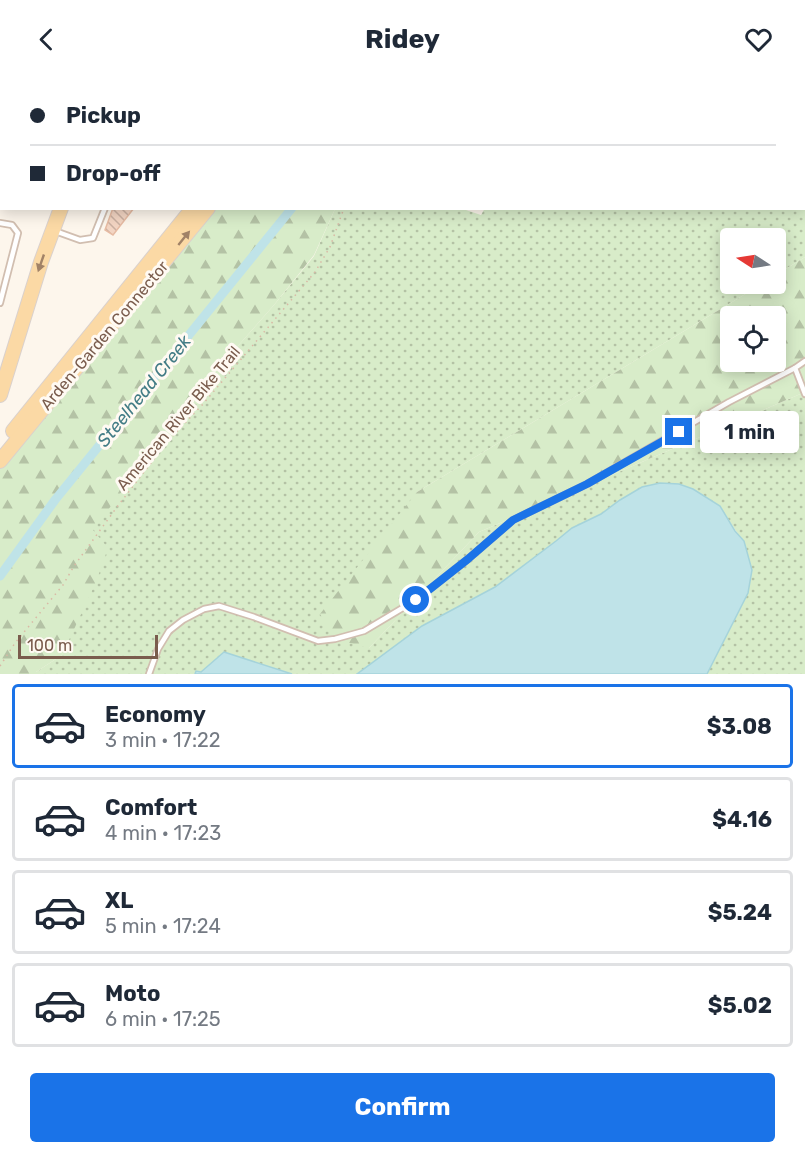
<!DOCTYPE html>
<meta charset="utf-8">
<style>
body{margin:0;font-family:Rubik,sans-serif;background:#f6f6f7;color:#1f2937;height:100vh;display:flex;flex-direction:column;font-size:22px;white-space:nowrap}
*{box-sizing:border-box;margin:0}
p{font-size:20px;color:#747a83}
.icon{flex:none;width:33px;height:33px;fill:none;stroke:currentColor;stroke-width:2;stroke-linecap:round;stroke-linejoin:round}
.map{position:relative;height:596px;overflow:hidden}
.panel{display:flex;flex-direction:column;background:#fff;flex:1}
.panel>*{flex:none}
.hud{position:absolute;left:0px;top:0px;width:806px;height:132px;box-shadow:0 3px 15px #0003;display:grid;align-content:center;height:132px;padding:0 30px;background:#fff}
.needle{width:39px;rotate:282deg}
.buttons{position:absolute;left:720px;top:150px;display:grid;gap:12px}
.buttons a{display:grid;place-items:center;width:66px;height:66px;border-radius:6px;background:#fff;box-shadow:0 3px 15px #0003;font-size:30px}
.scale{position:absolute;left:18px;bottom:15px;width:140px;box-sizing:border-box;padding-left:6px;border:3px solid #7a5c4d;border-top:0;font-size:16px;line-height:21px;white-space:nowrap;color:#7a5c4d;-webkit-text-stroke:4px #fffaf3;paint-order:stroke}
.end{position:absolute;width:27px;height:27px;margin:-14px;border:8px solid #1a73e8;background:#fff;box-shadow:0 0 0 3px #fff}
.from{border-radius:50%}
.bubble{position:absolute;height:42px;border-radius:6px;background:#fff;box-shadow:0 3px 15px #0003;font-size:20px;font-weight:700;line-height:42px;text-align:center}
.hud b{display:flex;align-items:center;gap:21px;height:57px;font-size:22px}
.hud b+b{border-top:2px solid #e0e1e3}
.hud i{width:15px;height:15px;background:#1f2937}
ul{padding:10px 0 0;list-style:none}
li{display:flex;align-items:center;gap:18px;height:84px;margin:0 12px 9px;padding:0 18px;border:3px solid #e0e1e3;border-radius:6px}
li div{flex:1}
li b{display:block;font-size:22px}
li em{font-style:normal;font-weight:700}
li.selected{border-color:#1a73e8}
li>.icon{width:54px;height:54px;stroke-width:1.5}
.cta{display:flex;gap:12px;margin-top:auto;padding:12px 30px}
.cta a{flex:1;height:69px;border-radius:6px;background:#1a73e8;color:#fff;font-size:24px;font-weight:700;line-height:69px;text-align:center}
header{display:flex;justify-content:space-between;align-items:center;height:78px;padding:0 30px;background:#fff;font-size:27px;font-weight:700}
.map>svg:first-child{display:block}
</style>
<header><svg class="icon" aria-label="back" viewBox="0 0 24 24"><path d="M15 5l-7 7 7 7"/></svg>Ridey<svg class="icon" aria-label="heart" viewBox="0 0 24 24"><path d="M12 20l-8-8c-3-5 5-10 8-4 3-6 11-1 8 4z"/></svg></header>
<div class="map">
<svg width="805" height="596" viewBox="0 0 805 596">
<defs>
<pattern id="grass-dots" width="8" height="8" patternUnits="userSpaceOnUse" patternTransform="scale(1.5)"><rect width="8" height="8" fill="#d8ecc9"/><path d="M2 2h.1M6 6h.1" fill="none" stroke="#b4c2a5" stroke-width="1.8" stroke-linecap="round"/></pattern>
<pattern id="forest-firs" width="22" height="20" patternUnits="userSpaceOnUse" patternTransform="scale(1.5)"><rect width="22" height="20" fill="#d8ecc9"/><path d="M5 1l3.5 6h-7zM16 11l3.5 6h-7z" fill="#b4c2a5"/></pattern>
<pattern id="building-back-hatch" width="6" height="6" patternUnits="userSpaceOnUse" patternTransform="scale(1.5)"><rect width="6" height="6" fill="#f3d5c3"/><path d="M-1 5l2 2M0 0l6 6M5-1l2 2" fill="none" stroke="#cab0a1"/></pattern>
</defs>
<rect width="100%" height="100%" fill="#fdf6ec"/>
<path fill="#f5e8da" d="M0,0H95L94,2H2L1,101H0Z"/>
<path fill="url(#grass-dots)" d="M505,0H805V179L776,197V160H730V206H762L417,414L369,570L479,454L805,314V596H707L748,515L744,463L736,453L720,428L693,411L620,422L601,436L572,450L556,463L495,509L422,548L357,596H292L224,574L201,594L197,593L195,596H36V594L62,577L92,452L192,320L274,227L314,178L335,131H463L481,137L485,130H804V2L504,1Z"/>
<g fill="url(#forest-firs)" fill-rule="evenodd">
<path d="M316,0H504V2H315Z"/>
<path d="M207,131H335L314,177L274,227L192,320L93,452L108,470L96,504L62,577L36,594V596H0V377Z"/>
<path d="M805,179V314L479,454L369,570L335,561L320,536L417,414L762,206H776V197ZM730,238H776V284H730Z"/>
</g>
<g fill="#bfe3e8" stroke="#a5d3da" stroke-width="1.5">
<path d="M660,405L679,406L693,411L720,428L735,453L744,463L752,492L748,515L707,596H357L422,548L495,509L556,463L572,450L601,436L620,422L642,409Z"/>
<path d="M224,574L292,596H195L196,593L201,594Z"/>
</g>
<g fill="none" stroke-linecap="round" stroke-linejoin="round">
<g stroke="#bfe3e8" stroke-width="9">
<path d="M397,2L398,0"/>
<path d="M0,498L55,422L292,130"/>
</g>
</g>
<path fill="url(#building-back-hatch)" stroke="#e6bba3" stroke-width="1.5" d="M113,130H134L113,157L105,152Z"/>
<g fill="none" stroke-linecap="round" stroke-linejoin="round">
<defs>
<g id="service">
<path d="M0,1L3,2"/>
<path d="M25,2V0"/>
<path d="M156,2V0"/>
<path d="M0,33L2,34"/>
<path d="M0,145L12,147L18,155L0,225"/>
<path d="M55,153L80,162L93,160L105,130"/>
<path d="M805,283L795,290L805,316"/>
<path d="M149,596L158,571L169,553L183,542L204,531L219,528L254,539L318,563L335,561L364,553L416,522L468,481L513,442L587,406L729,324L795,290"/>
</g>
<path id="minor" d="M0,114L2,115"/>
<path id="tertiary" d="M111,2L112,0"/>
<g id="primary">
<path d="M290,2L291,0"/>
<path d="M310,2L311,0"/>
<path d="M0,317L41,184L61,130"/>
<path d="M13,353L193,130"/>
<path d="M0,383L208,130"/>
</g>
</defs>
<use href="#service" stroke="#d1beb0" stroke-width="8"/>
<use href="#minor" stroke="#d1beb0" stroke-width="12"/>
<use href="#tertiary" stroke="#d1beb0" stroke-width="14"/>
<use href="#primary" stroke="#dad1cd" stroke-width="16"/>
<g stroke="#d9b8a5" stroke-width="1.5" stroke-dasharray="1.5 4.5" stroke-linecap="butt">
<path d="M506,2L507,0"/>
<path d="M0,588L15,565L63,507L74,488L117,429L168,363L203,326L315,194L330,169L344,130"/>
</g>
<use href="#service" stroke="#fff" stroke-width="4.5"/>
<use href="#minor" stroke="#fff" stroke-width="9"/>
<use href="#tertiary" stroke="#fff" stroke-width="10"/>
<use href="#primary" stroke="#fbd9a5" stroke-width="14"/>
</g>
<defs><path id="oneway-solid" d="M-6-.8H1V-3.2L6.5 0L1 3.2V.8H-6Z" transform="scale(1.5)"/></defs>
<g fill="#a18267">
<use href="#oneway-solid" transform="translate(184 160) rotate(-51)"/>
<use href="#oneway-solid" transform="translate(41 185) rotate(109)"/>
</g>
<g fill="none" stroke-linecap="round" stroke-linejoin="round">
<path stroke="#1a73e8" stroke-width="8" d="M416,522L468,481L513,442L587,406L679,354"/>
</g>
<g text-anchor="middle" stroke-width="6" stroke-linejoin="round" paint-order="stroke">
<g font-size="16" fill="#7a5c4d" stroke="#fffaf3">
<text transform="translate(104 257) rotate(-50)" y="6">Arden-Garden Connector</text>
<text transform="translate(178 340) rotate(-50)" y="6">American River Bike Trail</text>
</g>
<g font-size="18" font-style="italic" fill="#437c86" stroke="#fffaf3">
<text transform="translate(144 313) rotate(-51)" y="6">Steelhead Creek</text>
</g>
</g>
</svg>
<div class="buttons">
<a><svg class="needle" viewBox="-14 -14 28 28"><path d="M0-13l5 13h-10z" fill="#e53935"/><path d="M0 13l5-13h-10z" fill="#747a83"/></svg></a>
<a><svg class="icon" aria-label="locate" viewBox="0 0 24 24"><circle cx="12" cy="12" r="6"/><path d="M12 2v4M12 18v4M2 12h4M18 12h4"/></svg></a>
</div>
<div class="scale">100 m</div>
<i class="end from" style="left:416px;top:522px"></i>
<i class="end" style="left:679px;top:354px"></i>
<div class="bubble" style="left:700px;top:333px;width:99px">1 min</div>
<div class="hud">
<b><i class="from"></i>Pickup</b>
<b><i></i>Drop-off</b>
</div>
</div>
<section class="panel">
<ul>
<li class="selected"><svg class="icon" aria-label="car" viewBox="0 0 24 24"><path d="M5 17H2v-5l4-1 3-4h7l3 4 3 1v5h-3M9 17h6M6 11h13"/><circle cx="7" cy="17" r="2"/><circle cx="17" cy="17" r="2"/></svg><div><b>Economy</b><p>3 min · 17:22</p></div><em>$3.08</em></li>
<li><svg class="icon" aria-label="car" viewBox="0 0 24 24"><path d="M5 17H2v-5l4-1 3-4h7l3 4 3 1v5h-3M9 17h6M6 11h13"/><circle cx="7" cy="17" r="2"/><circle cx="17" cy="17" r="2"/></svg><div><b>Comfort</b><p>4 min · 17:23</p></div><em>$4.16</em></li>
<li><svg class="icon" aria-label="car" viewBox="0 0 24 24"><path d="M5 17H2v-5l4-1 3-4h7l3 4 3 1v5h-3M9 17h6M6 11h13"/><circle cx="7" cy="17" r="2"/><circle cx="17" cy="17" r="2"/></svg><div><b>XL</b><p>5 min · 17:24</p></div><em>$5.24</em></li>
<li><svg class="icon" aria-label="car" viewBox="0 0 24 24"><path d="M5 17H2v-5l4-1 3-4h7l3 4 3 1v5h-3M9 17h6M6 11h13"/><circle cx="7" cy="17" r="2"/><circle cx="17" cy="17" r="2"/></svg><div><b>Moto</b><p>6 min · 17:25</p></div><em>$5.02</em></li>
</ul>
<div class="cta"><a>Confirm</a></div>
</section>
